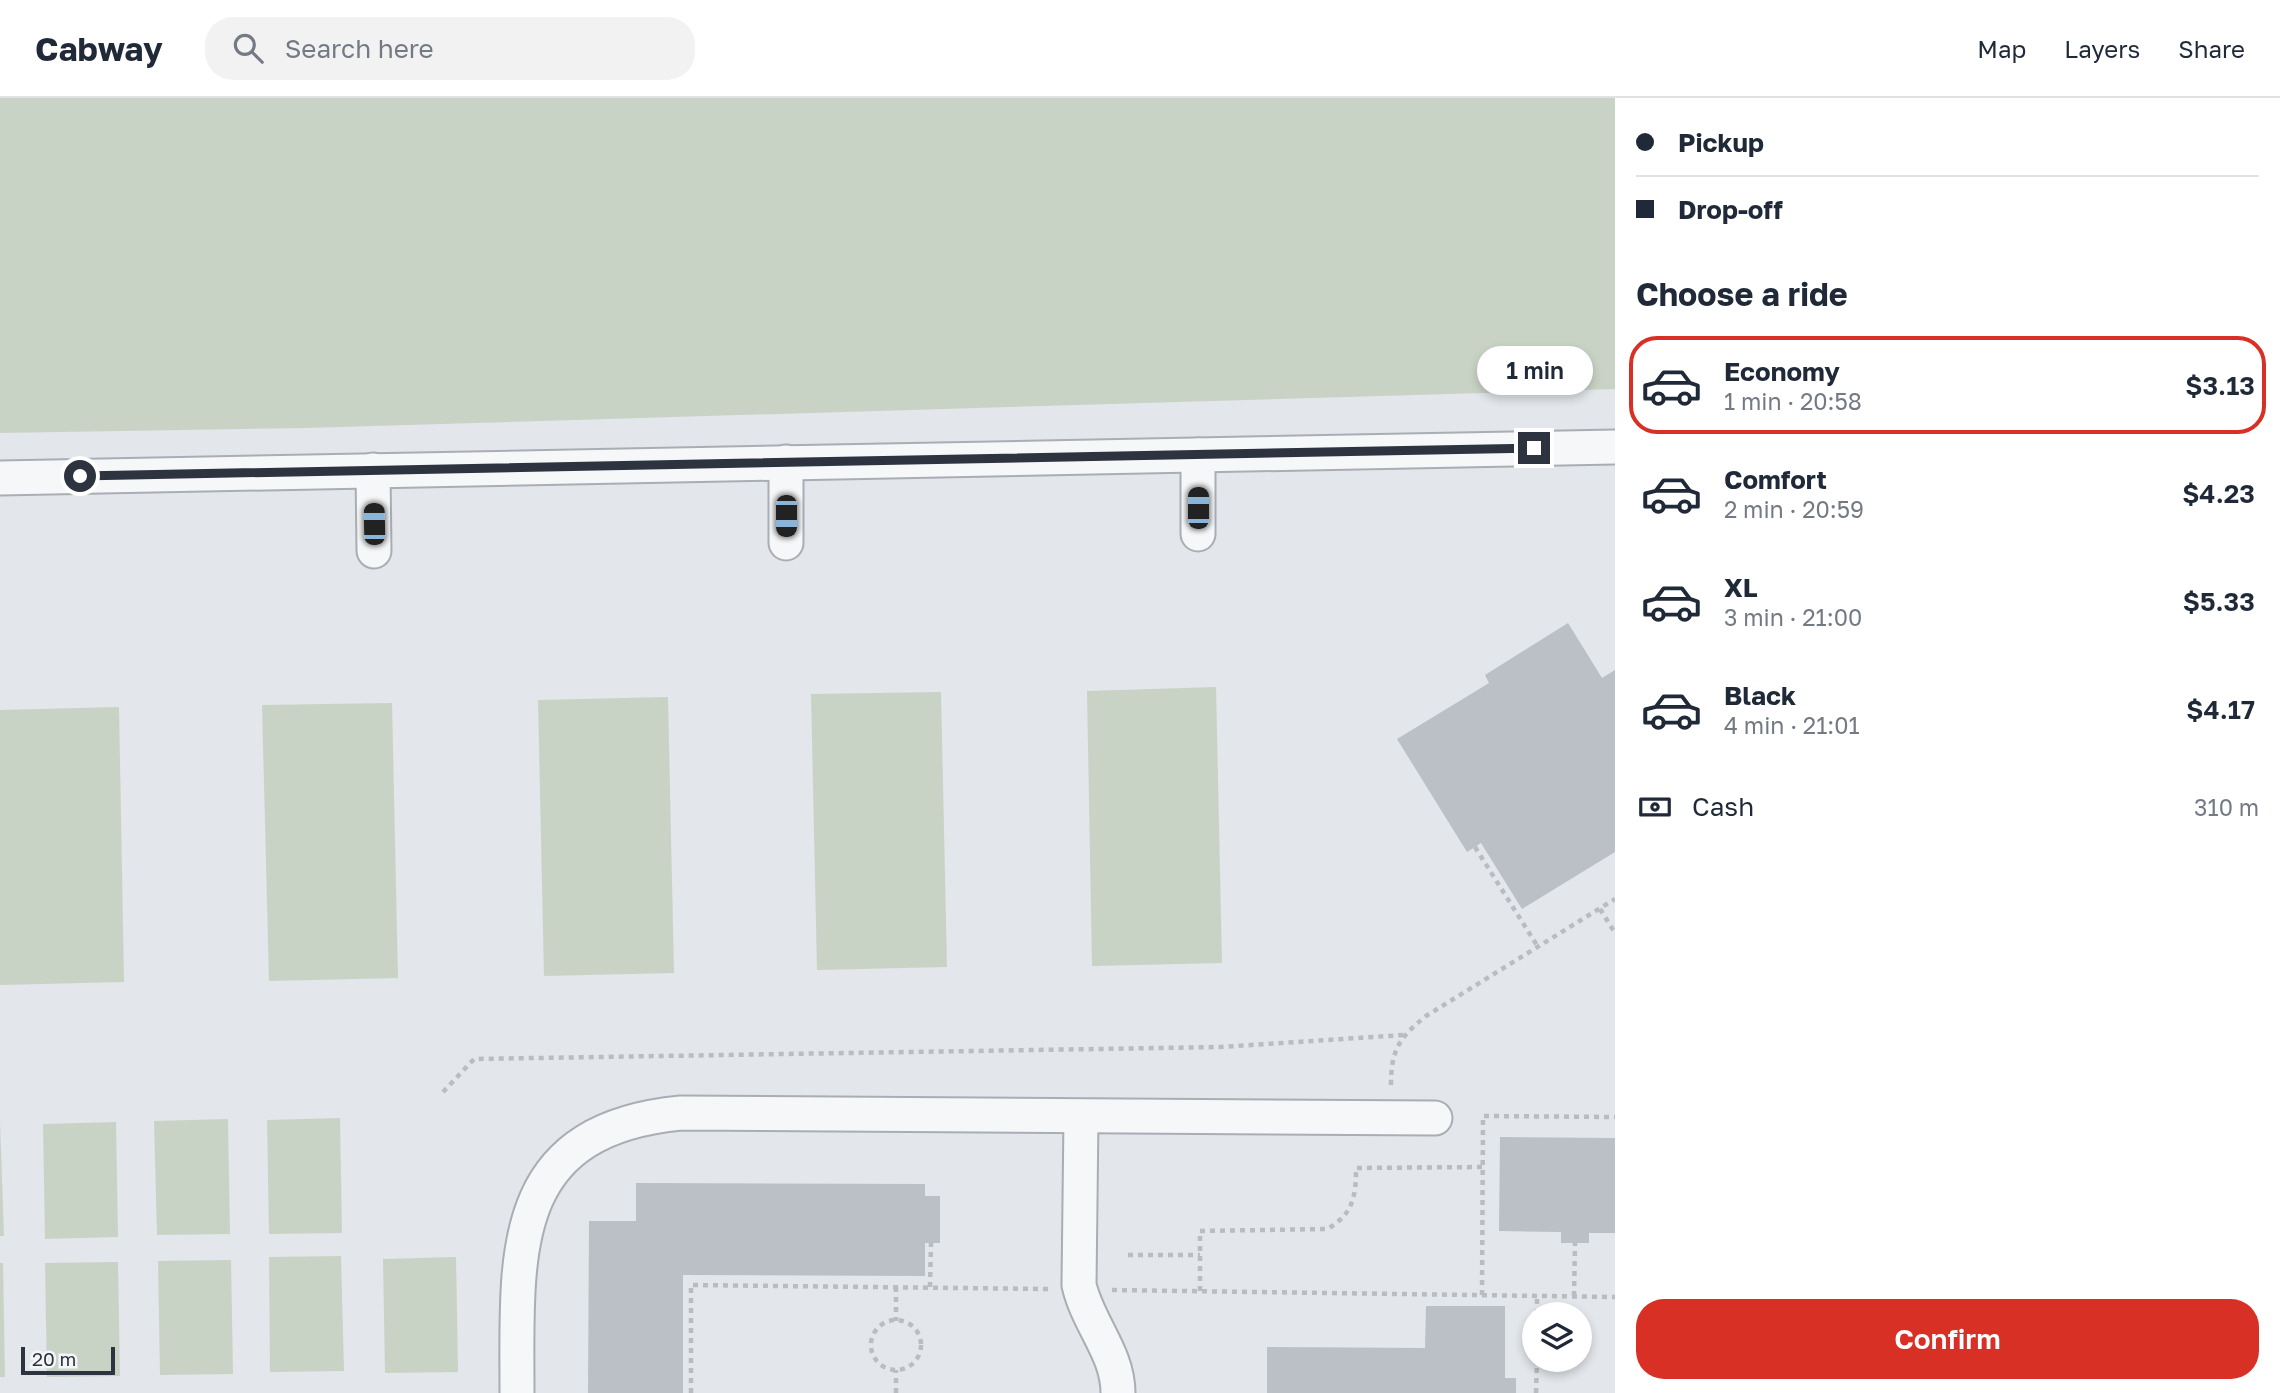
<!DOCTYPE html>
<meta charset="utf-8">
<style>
body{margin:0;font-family:"Golos Text",sans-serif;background:#f2f2f3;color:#1f2937;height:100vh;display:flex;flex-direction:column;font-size:26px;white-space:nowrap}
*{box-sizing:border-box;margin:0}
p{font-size:23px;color:#747a83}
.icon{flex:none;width:38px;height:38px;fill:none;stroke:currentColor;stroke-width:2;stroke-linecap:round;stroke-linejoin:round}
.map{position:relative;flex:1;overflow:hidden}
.details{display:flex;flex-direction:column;background:#fff;width:665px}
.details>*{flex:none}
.hud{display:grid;align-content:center;height:154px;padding:0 21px;background:#fff}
.controls{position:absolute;left:1522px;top:1204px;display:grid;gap:14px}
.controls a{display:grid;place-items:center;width:70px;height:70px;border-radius:50%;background:#fff;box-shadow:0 4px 10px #0003;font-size:35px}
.scale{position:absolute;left:21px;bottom:18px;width:94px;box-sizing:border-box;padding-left:7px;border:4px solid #2d3440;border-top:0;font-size:19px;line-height:24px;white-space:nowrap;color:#2d3440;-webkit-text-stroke:5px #f3f5f7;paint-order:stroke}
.end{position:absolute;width:32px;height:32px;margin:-16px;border:9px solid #2d3440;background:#fff;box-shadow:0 0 0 4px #fff}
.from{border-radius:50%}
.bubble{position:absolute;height:49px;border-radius:24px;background:#fff;box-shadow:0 4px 10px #0003;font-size:23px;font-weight:600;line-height:49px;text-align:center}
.car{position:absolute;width:21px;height:42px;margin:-21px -10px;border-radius:9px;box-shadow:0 0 5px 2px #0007;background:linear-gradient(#222 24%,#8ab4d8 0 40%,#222 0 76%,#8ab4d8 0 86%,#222 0)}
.hud b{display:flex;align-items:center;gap:24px;height:66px;font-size:26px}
.hud b+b{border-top:2px solid #e0e1e3}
.hud i{width:18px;height:18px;background:#1f2937}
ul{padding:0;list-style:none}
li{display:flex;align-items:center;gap:21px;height:98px;margin:0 14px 10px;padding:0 7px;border:4px solid transparent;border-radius:28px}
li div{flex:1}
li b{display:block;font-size:26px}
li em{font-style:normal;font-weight:600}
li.on{border-color:#d93025}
li>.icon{width:63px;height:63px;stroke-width:1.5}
h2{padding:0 21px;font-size:32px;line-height:84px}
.pay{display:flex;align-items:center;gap:18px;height:77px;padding:0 21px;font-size:26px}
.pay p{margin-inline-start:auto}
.action{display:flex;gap:14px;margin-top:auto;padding:14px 21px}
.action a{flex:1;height:80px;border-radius:28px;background:#d93025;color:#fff;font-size:28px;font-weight:600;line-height:80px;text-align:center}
header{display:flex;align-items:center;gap:42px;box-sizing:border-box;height:98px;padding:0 35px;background:#fff;border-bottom:2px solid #e0e1e3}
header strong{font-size:33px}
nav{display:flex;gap:38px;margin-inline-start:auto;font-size:24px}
.search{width:490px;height:63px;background:#f2f2f3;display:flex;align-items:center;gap:18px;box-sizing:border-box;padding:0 24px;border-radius:28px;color:#747a83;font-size:26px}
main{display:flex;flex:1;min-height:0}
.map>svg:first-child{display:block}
</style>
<header>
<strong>Cabway</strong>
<div class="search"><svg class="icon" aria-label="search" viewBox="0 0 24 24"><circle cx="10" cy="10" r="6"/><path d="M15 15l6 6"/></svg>Search here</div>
<nav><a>Map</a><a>Layers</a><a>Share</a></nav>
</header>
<main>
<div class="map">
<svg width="1615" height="1295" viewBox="0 0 1615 1295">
<rect width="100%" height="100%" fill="#e3e6ea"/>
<g fill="#c9d3c5">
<path d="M0,0H1615V291L305,330L0,335Z"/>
<path d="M1216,589L1222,865L1092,868L1087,593Z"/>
<path d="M941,594L947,869L817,872L811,596Z"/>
<path d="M668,599L674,875L544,878L538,602Z"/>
<path d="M392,605L398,880L269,883L262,607Z"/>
<path d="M119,609L124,884L0,887V612Z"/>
<path d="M340,1020L342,1135L269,1136L267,1022Z"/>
<path d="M228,1021L230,1136L157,1137L154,1023Z"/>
<path d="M0,1023L4,1138H0Z"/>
<path d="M116,1024L118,1139L45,1141L43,1026Z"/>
<path d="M341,1158L344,1273L270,1274L269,1159Z"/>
<path d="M456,1159L458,1274L385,1275L383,1161Z"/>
<path d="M231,1162L233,1276L160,1277L158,1163Z"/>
<path d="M118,1164L120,1278L47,1279L45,1165Z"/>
<path d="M0,1165H3L5,1279H0Z"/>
</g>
<g fill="#bbbfc6">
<path d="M1568,525L1602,580L1615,572V754L1522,811L1481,745L1467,754L1397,641L1489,585L1485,577Z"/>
<path d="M1500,1039L1615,1040V1135H1589V1145H1561V1134L1499,1133Z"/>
<path d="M636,1085L925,1086V1098H940V1145H925V1178L683,1177V1295H588L589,1123H636Z"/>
<path d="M1426,1208H1505V1280H1516V1295H1267V1249L1425,1250Z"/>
</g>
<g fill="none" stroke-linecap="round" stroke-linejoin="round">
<defs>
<g id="minor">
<path d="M1198,357V436"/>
<path d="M786,364V445"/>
<path d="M373,372L374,453"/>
<path d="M0,380L1615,349"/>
<path d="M1081,1019L1079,1187C1088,1226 1118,1255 1118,1295"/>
<path d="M517,1295C517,1156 505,1032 681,1015L1435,1020"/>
</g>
</defs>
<use href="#minor" stroke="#a9adb4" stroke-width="37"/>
<g stroke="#babcc1" stroke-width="4.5" stroke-dasharray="5 5" stroke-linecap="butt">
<path d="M1475,749L1538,849"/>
<path d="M1600,811L1615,835"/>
<path d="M1391,987C1391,952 1399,940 1426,918L1615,801"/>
<path d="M443,994L474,961L1221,949L1403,937"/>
<path d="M1128,1157H1200"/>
<path d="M896,1189V1223"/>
<path d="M930,1189L931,1145"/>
<path d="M1112,1192L1615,1199"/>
<path d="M1200,1193V1133L1327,1131C1353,1117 1356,1098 1356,1070L1483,1069"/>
<path d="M1482,1197L1483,1018L1615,1019"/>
<path d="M1574,1198L1575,1145"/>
<path d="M1537,1216V1197"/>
<circle cx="896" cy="1247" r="25"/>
<path d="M691,1295V1187L1048,1191"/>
<path d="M896,1295V1272"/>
<path d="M1536,1295L1537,1262"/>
</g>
<use href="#minor" stroke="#f6f7f8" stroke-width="33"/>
</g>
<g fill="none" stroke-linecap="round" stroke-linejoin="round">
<path stroke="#2d3440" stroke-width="9" d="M80,378L1534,350"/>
</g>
</svg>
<div class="controls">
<a><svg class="icon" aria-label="layers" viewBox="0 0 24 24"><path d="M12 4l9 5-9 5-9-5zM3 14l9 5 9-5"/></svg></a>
</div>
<div class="scale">20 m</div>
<i class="end from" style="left:80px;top:378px"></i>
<i class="end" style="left:1534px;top:350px"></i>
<div class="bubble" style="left:1477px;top:248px;width:116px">1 min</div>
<i class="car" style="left:1198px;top:410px;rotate:0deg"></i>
<i class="car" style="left:786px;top:418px;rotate:180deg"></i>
<i class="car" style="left:374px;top:426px;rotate:359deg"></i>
</div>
<section class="details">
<div class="hud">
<b><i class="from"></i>Pickup</b>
<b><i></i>Drop-off</b>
</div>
<h2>Choose a ride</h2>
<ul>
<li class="on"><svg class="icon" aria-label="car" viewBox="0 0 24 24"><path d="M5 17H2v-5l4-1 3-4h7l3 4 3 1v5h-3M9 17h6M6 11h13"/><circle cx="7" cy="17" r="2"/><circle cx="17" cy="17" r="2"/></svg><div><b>Economy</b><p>1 min · 20:58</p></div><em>$3.13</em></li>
<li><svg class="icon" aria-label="car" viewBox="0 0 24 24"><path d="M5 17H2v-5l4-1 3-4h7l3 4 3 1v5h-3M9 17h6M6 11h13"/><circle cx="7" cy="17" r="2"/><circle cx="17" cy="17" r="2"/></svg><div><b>Comfort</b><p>2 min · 20:59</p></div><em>$4.23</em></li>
<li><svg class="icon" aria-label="car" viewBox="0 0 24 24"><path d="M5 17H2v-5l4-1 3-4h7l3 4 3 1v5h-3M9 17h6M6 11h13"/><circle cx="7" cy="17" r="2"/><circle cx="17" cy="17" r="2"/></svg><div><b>XL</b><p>3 min · 21:00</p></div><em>$5.33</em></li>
<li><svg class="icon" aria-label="car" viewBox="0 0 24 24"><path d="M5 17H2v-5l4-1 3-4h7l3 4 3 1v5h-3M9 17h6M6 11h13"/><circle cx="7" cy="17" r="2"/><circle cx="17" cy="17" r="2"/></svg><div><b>Black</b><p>4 min · 21:01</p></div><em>$4.17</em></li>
</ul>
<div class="pay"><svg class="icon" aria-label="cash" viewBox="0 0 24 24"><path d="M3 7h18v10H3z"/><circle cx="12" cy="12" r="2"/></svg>Cash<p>310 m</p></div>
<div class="action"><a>Confirm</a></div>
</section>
</main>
